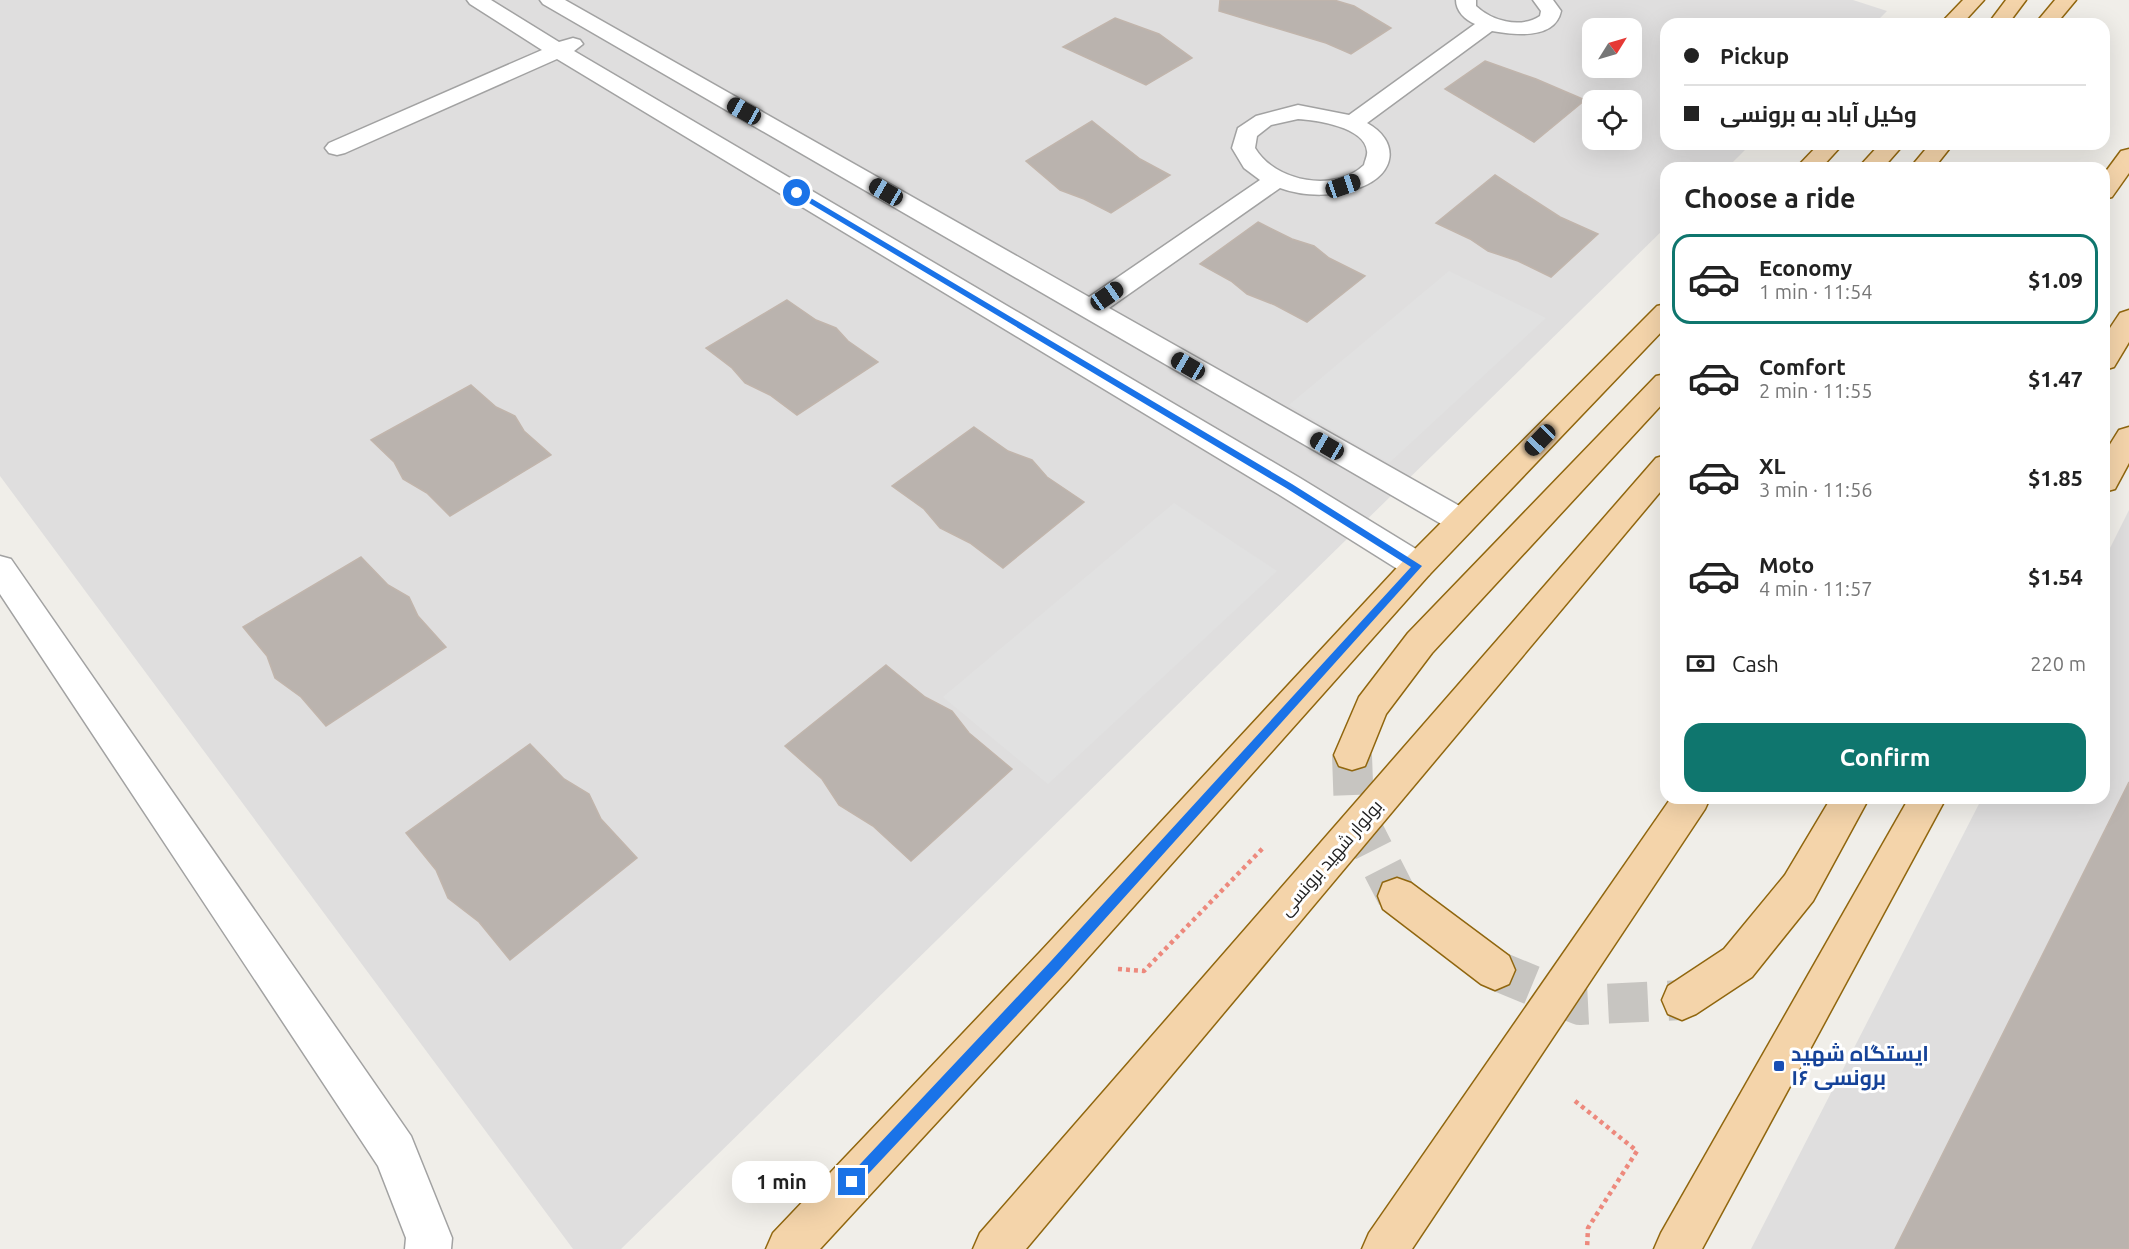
<!DOCTYPE html>
<meta charset="utf-8">
<style>
body{margin:0;font-family:Ubuntu,Cairo,sans-serif;background:#f6f6f6;color:#222;height:100vh;display:flex;flex-direction:column;font-size:22px;white-space:nowrap}
*{box-sizing:border-box;margin:0}
p{font-size:20px;color:#767676}
.icon{flex:none;width:33px;height:33px;fill:none;stroke:currentColor;stroke-width:2;stroke-linecap:round;stroke-linejoin:round}
.map{position:relative;flex:1;overflow:hidden}
.drawer{position:absolute;left:1660px;top:162px;width:450px;height:642px;display:flex;flex-direction:column;background:#fff;border-radius:18px;box-shadow:0 6px 24px #0002}
.drawer>*{flex:none}
.top-card{position:absolute;left:1660px;top:18px;width:450px;height:132px;border-radius:18px;box-shadow:0 6px 24px #0002;display:grid;align-content:center;height:132px;padding:0 24px;background:#fff}
.needle{width:39px;rotate:53deg}
.tools{position:absolute;left:1582px;top:18px;display:grid;gap:12px}
.tools a{display:grid;place-items:center;width:60px;height:60px;border-radius:12px;background:#fff;box-shadow:0 6px 24px #0002;font-size:30px}
.end{position:absolute;width:27px;height:27px;margin:-14px;border:8px solid #1a73e8;background:#fff;box-shadow:0 0 0 3px #fff}
.from{border-radius:50%}
.bubble{position:absolute;height:42px;border-radius:18px;background:#fff;box-shadow:0 6px 24px #0002;font-size:20px;font-weight:700;line-height:42px;text-align:center}
.car{position:absolute;width:18px;height:36px;margin:-18px -9px;border-radius:8px;box-shadow:0 0 4px 2px #0007;background:linear-gradient(#222 24%,#8ab4d8 0 40%,#222 0 76%,#8ab4d8 0 86%,#222 0)}
.top-card b{display:flex;align-items:center;gap:21px;height:57px;font-size:22px}
.top-card b+b{border-top:2px solid #e0e0e0}
.top-card i{width:15px;height:15px;background:#222}
ul{padding:0;list-style:none}
li{display:flex;align-items:center;gap:18px;height:90px;margin:0 12px 9px;padding:0 12px;border:3px solid transparent;border-radius:18px}
li div{flex:1}
li b{display:block;font-size:22px}
li em{font-style:normal;font-weight:700}
li.current{border-color:#0f766e}
li>.icon{width:54px;height:54px;stroke-width:1.5}
h2{padding:0 24px;font-size:27px;line-height:72px}
.pay{display:flex;align-items:center;gap:15px;height:66px;padding:0 24px;font-size:22px}
.pay p{margin-inline-start:auto}
.primary-button{display:flex;gap:12px;margin-top:auto;padding:12px 24px}
.primary-button a{flex:1;height:69px;border-radius:18px;background:#0f766e;color:#fff;font-size:24px;font-weight:700;line-height:69px;text-align:center}
.map>svg:first-child{display:block}
</style>
<div class="map">
<svg width="2129" height="1249" viewBox="0 0 2129 1249">
<rect width="100%" height="100%" fill="#f0eee9"/>
<g fill="#dfdede" fill-rule="evenodd">
<path d="M0,0H1853L1887,11L1874,24H1666V144H1751L1727,168H1666V227L621,1249H573L0,476ZM1593,28H1632V68H1593ZM1593,100H1632V140H1593Z"/>
<path d="M2129,510V1249H1751L1982,798H2104L2105,558Z"/>
</g>
<g fill="#e1e1e1">
<path d="M1449,271L1546,318L1389,463L1289,405Z"/>
<path d="M1174,503L1277,571L1048,784L943,697Z"/>
</g>
<g fill="#bab3ae" stroke="#c1b5ac" stroke-width="1.5">
<path d="M1220,0H1334L1354,6L1391,28L1351,54L1326,43L1219,11Z"/>
<path d="M1115,18L1159,34L1192,58L1146,85L1063,47Z"/>
<path d="M1485,61L1536,79L1585,100L1534,142L1445,89Z"/>
<path d="M1092,121L1140,159L1170,175L1111,213L1084,199L1060,190L1026,161Z"/>
<path d="M1495,175L1560,217L1598,234L1551,277L1518,261L1488,251L1470,239L1436,223Z"/>
<path d="M1258,222L1292,239L1314,246L1329,258L1365,276L1307,322L1275,305L1247,294L1231,281L1200,264Z"/>
<path d="M787,300L816,320L836,328L848,341L878,362L797,415L770,395L745,383L732,368L706,348Z"/>
<path d="M471,385L496,407L515,416L524,431L551,455L450,516L427,493L403,479L394,462L371,440Z"/>
<path d="M974,427L1008,451L1032,460L1047,477L1084,502L1003,568L970,543L940,528L924,509L892,486Z"/>
<path d="M361,557L388,585L409,597L418,616L446,647L326,726L301,697L275,678L267,656L243,627Z"/>
<path d="M886,665L925,697L952,711L969,733L1012,769L911,861L873,826L839,805L822,779L785,746Z"/>
<path d="M530,744L564,779L589,794L601,819L637,858L510,960L479,922L448,898L436,870L406,833Z"/>
<path d="M2129,782V1249H1895Z"/>
</g>
<g fill="none" stroke-linecap="round" stroke-linejoin="round">
<g stroke="#c7c5c1" stroke-width="40" stroke-dasharray="40 20" stroke-linecap="butt">
<path d="M1352,755L1354,812L1397,896"/>
<path d="M1495,970L1580,1005L1682,1000"/>
</g>
<defs>
<g id="minor">
<path d="M467,0H491L559,42L573,38L580,40L583,44L574,51L1300,478L1429,557L1434,566L1429,575L1418,578L1407,575L1278,494L557,59L345,153L337,155L329,153L325,148L329,143L542,50L470,4Z"/>
<path d="M540,0H565L1089,297L1260,180L1244,168L1232,148L1238,128L1256,116L1298,105L1349,115L1475,24C1465,20 1456,11 1456,0H1476V6C1492,21 1520,29 1540,16L1541,11L1533,0H1553L1561,11C1555,40 1514,35 1492,31L1367,123C1400,141 1396,174 1361,187C1336,197 1305,197 1280,188L1109,308L1472,513L1476,521L1472,529L1461,533L1450,529L543,4ZM1298,119C1316,120 1365,127 1367,151C1368,155 1365,160 1364,165C1335,193 1275,182 1255,148L1257,136L1271,125Z"/>
<path d="M0,556L11,559L411,1136L452,1238L451,1249H405L406,1238L378,1166L0,594Z"/>
</g>
<g id="major">
<path d="M1963,0H1984L1962,24H1940Z"/>
<path d="M2006,0H2026L2008,24H1988Z"/>
<path d="M2055,0H2076L2056,24H2035Z"/>
<path d="M1819,144H1843L1821,168H1796Z"/>
<path d="M1880,144H1904L1883,168H1858Z"/>
<path d="M1930,144H1953L1934,168H1910Z"/>
<path d="M2129,149V173L2112,197L2104,199V174L2121,151Z"/>
<path d="M1666,304V327L1429,575L1069,979L820,1249H766L773,1233L1041,951L1407,557L1657,306Z"/>
<path d="M2129,310V342L2114,367L2104,370V337L2120,313Z"/>
<path d="M1666,374V400L1432,653L1386,714L1365,766L1352,770L1339,766L1334,755L1359,697L1408,633L1656,376Z"/>
<path d="M2129,427V463L2115,489L2104,492V454L2119,430Z"/>
<path d="M1666,455V485L1026,1249H973L980,1233L1656,458Z"/>
<path d="M1671,798H1710L1705,809L1412,1249H1362L1369,1233Z"/>
<path d="M1831,798H1869L1813,901L1752,977L1696,1014L1682,1020L1668,1014L1662,1000L1668,986L1724,949L1785,875Z"/>
<path d="M1909,798H1946L1702,1249H1654L1661,1233Z"/>
<path d="M1397,878L1411,883L1509,956L1515,970L1509,984L1495,990L1481,984L1383,909L1378,896L1383,883Z"/>
</g>
</defs>
<use href="#minor" stroke="#a2a2a2" stroke-width="3"/>
<use href="#major" stroke="#90660e" stroke-width="3"/>
<g stroke="#ed897d" stroke-width="4.5" stroke-dasharray="4 4" stroke-linecap="butt">
<path d="M1118,969L1144,971L1263,848"/>
<path d="M1575,1101L1637,1151L1588,1228L1587,1249"/>
</g>
<use href="#minor" fill="#fff" fill-rule="evenodd"/>
<use href="#major" fill="#f4d4aa" fill-rule="evenodd"/>
</g>
<path fill="#1a73e8" d="M794,191H799L1292,484L1422,566L1060,969L856,1187L852,1189L847,1187L845,1182L847,1178L1051,961L1411,567L1286,488L794,194Z"/>
<rect fill="#1a4fb4" stroke="#fff" stroke-width="2" x="1773" y="1060" width="12" height="12" rx="3"/>
<g text-anchor="middle" stroke-width="6" stroke-linejoin="round" paint-order="stroke">
<g font-size="18" fill="#212121" stroke="#fff">
<text transform="translate(1331 858) rotate(-49)" y="6">بولوار شهید برونسی</text>
</g>
<g font-size="21" font-weight="bold" fill="#164399" stroke="#fff" text-anchor="start">
<text x="1791" y="1061">ایستگاه شهید<tspan x="1791" dy="24">برونسی ۱۶</tspan></text>
</g>
</g>
</svg>
<div class="tools">
<a><svg class="needle" viewBox="-14 -14 28 28"><path d="M0-13l5 13h-10z" fill="#e53935"/><path d="M0 13l5-13h-10z" fill="#767676"/></svg></a>
<a><svg class="icon" aria-label="locate" viewBox="0 0 24 24"><circle cx="12" cy="12" r="6"/><path d="M12 2v4M12 18v4M2 12h4M18 12h4"/></svg></a>
</div>
<i class="end from" style="left:797px;top:193px"></i>
<i class="end" style="left:852px;top:1182px"></i>
<div class="bubble" style="left:732px;top:1161px;width:99px">1 min</div>
<i class="car" style="left:744px;top:111px;rotate:299deg"></i>
<i class="car" style="left:1343px;top:186px;rotate:71deg"></i>
<i class="car" style="left:886px;top:192px;rotate:300deg"></i>
<i class="car" style="left:1107px;top:296px;rotate:55deg"></i>
<i class="car" style="left:1188px;top:366px;rotate:300deg"></i>
<i class="car" style="left:1540px;top:440px;rotate:224deg"></i>
<i class="car" style="left:1327px;top:446px;rotate:300deg"></i>
<div class="top-card">
<b><i class="from"></i>Pickup</b>
<b><i></i>وکیل آباد به برونسی</b>
</div>
<section class="drawer">
<h2>Choose a ride</h2>
<ul>
<li class="current"><svg class="icon" aria-label="car" viewBox="0 0 24 24"><path d="M5 17H2v-5l4-1 3-4h7l3 4 3 1v5h-3M9 17h6M6 11h13"/><circle cx="7" cy="17" r="2"/><circle cx="17" cy="17" r="2"/></svg><div><b>Economy</b><p>1 min · 11:54</p></div><em>$1.09</em></li>
<li><svg class="icon" aria-label="car" viewBox="0 0 24 24"><path d="M5 17H2v-5l4-1 3-4h7l3 4 3 1v5h-3M9 17h6M6 11h13"/><circle cx="7" cy="17" r="2"/><circle cx="17" cy="17" r="2"/></svg><div><b>Comfort</b><p>2 min · 11:55</p></div><em>$1.47</em></li>
<li><svg class="icon" aria-label="car" viewBox="0 0 24 24"><path d="M5 17H2v-5l4-1 3-4h7l3 4 3 1v5h-3M9 17h6M6 11h13"/><circle cx="7" cy="17" r="2"/><circle cx="17" cy="17" r="2"/></svg><div><b>XL</b><p>3 min · 11:56</p></div><em>$1.85</em></li>
<li><svg class="icon" aria-label="car" viewBox="0 0 24 24"><path d="M5 17H2v-5l4-1 3-4h7l3 4 3 1v5h-3M9 17h6M6 11h13"/><circle cx="7" cy="17" r="2"/><circle cx="17" cy="17" r="2"/></svg><div><b>Moto</b><p>4 min · 11:57</p></div><em>$1.54</em></li>
</ul>
<div class="pay"><svg class="icon" aria-label="cash" viewBox="0 0 24 24"><path d="M3 7h18v10H3z"/><circle cx="12" cy="12" r="2"/></svg>Cash<p>220 m</p></div>
<div class="primary-button"><a>Confirm</a></div>
</section>
</div>
